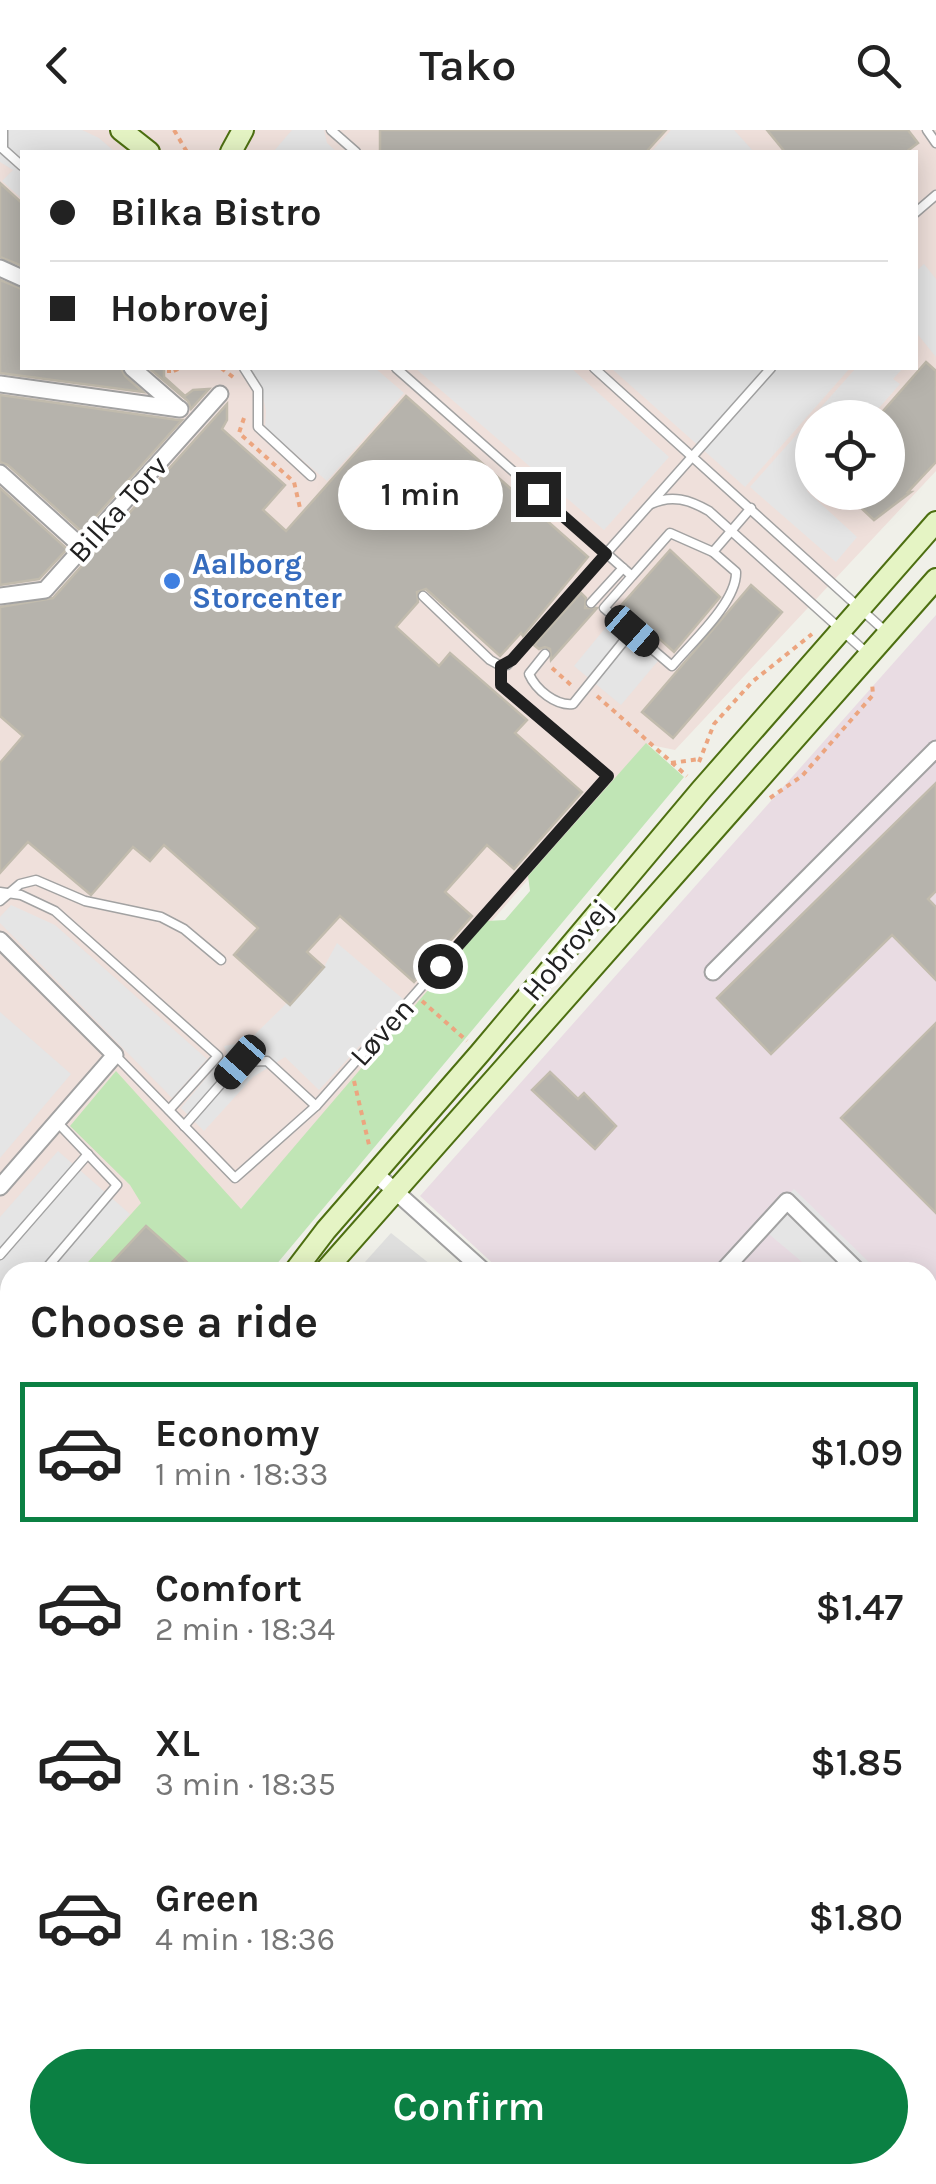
<!DOCTYPE html>
<meta charset="utf-8">
<style>
body{margin:0;font-family:Karla,sans-serif;background:#f2f2f2;color:#222;height:100vh;display:flex;flex-direction:column;font-size:38px;white-space:nowrap}
*{box-sizing:border-box;margin:0}
p{font-size:32px;color:#767676}
.icon{flex:none;width:55px;height:55px;fill:none;stroke:currentColor;stroke-width:2;stroke-linecap:round;stroke-linejoin:round}
.map{position:relative;flex:1;overflow:hidden}
.panel{position:absolute;left:0px;top:1132px;width:938px;height:922px;display:flex;flex-direction:column;background:#fff;border-radius:30px 30px 0 0;box-shadow:0 5px 25px #0003}
.panel>*{flex:none}
.guide{position:absolute;left:20px;top:20px;width:898px;height:220px;border-radius:0px;box-shadow:0 5px 25px #0003;display:grid;align-content:center;height:220px;padding:0 30px;background:#fff}
.fabs{position:absolute;left:795px;top:270px;display:grid;gap:20px}
.fabs a{display:grid;place-items:center;width:110px;height:110px;border-radius:50%;background:#fff;box-shadow:0 5px 25px #0003;font-size:50px}
.end{position:absolute;width:45px;height:45px;margin:-22px;border:12px solid #212121;background:#fff;box-shadow:0 0 0 5px #fff}
.from{border-radius:50%}
.bubble{position:absolute;height:70px;border-radius:35px;background:#fff;box-shadow:0 5px 25px #0003;font-size:32px;font-weight:600;line-height:70px;text-align:center}
.car{position:absolute;width:30px;height:60px;margin:-30px -15px;border-radius:12px;box-shadow:0 0 8px 2px #0007;background:linear-gradient(#222 24%,#8ab4d8 0 40%,#222 0 76%,#8ab4d8 0 86%,#222 0)}
.guide b{display:flex;align-items:center;gap:35px;height:95px;font-size:38px}
.guide b+b{border-top:2px solid #e0e0e0}
.guide i{width:25px;height:25px;background:#222}
ul{padding:0;list-style:none}
li{display:flex;align-items:center;gap:30px;height:140px;margin:0 20px 15px;padding:0 10px;border:5px solid transparent;border-radius:0px}
li div{flex:1}
li b{display:block;font-size:38px}
li em{font-style:normal;font-weight:600}
li.selected{border-color:#0b8043}
li>.icon{width:90px;height:90px;stroke-width:1.5}
h2{padding:0 30px;font-size:45px;line-height:120px}
.button{display:flex;gap:20px;margin-top:auto;padding:20px 30px}
.button a{flex:1;height:115px;border-radius:60px;background:#0b8043;color:#fff;font-size:40px;font-weight:600;line-height:115px;text-align:center}
header{display:flex;justify-content:space-between;align-items:center;height:130px;padding:0 30px;background:#fff;font-size:45px;font-weight:600}
.map>svg:first-child{display:block}
</style>
<header><svg class="icon" aria-label="back" viewBox="0 0 24 24"><path d="M15 5l-7 7 7 7"/></svg>Tako<svg class="icon" aria-label="search" viewBox="0 0 24 24"><circle cx="10" cy="10" r="6"/><path d="M15 15l6 6"/></svg></header>
<div class="map">
<svg width="936" height="2054" viewBox="0 0 936 2054">
<rect width="100%" height="100%" fill="#f0f0e9"/>
<g fill="#dfdfde">
<path d="M391,1103L440,1142H356Z"/>
<path d="M10,1536V2045H873L864,2054H0V1547Z"/>
<path d="M928,1824L936,1832V1985L928,1993Z"/>
</g>
<path fill="#efe0db" fill-rule="evenodd" d="M0,0H936V341L675,620L646,614L241,1079L216,1142H10V1378L0,1388ZM22,22H915V238H22ZM812,288H888V362H812Z"/>
<path fill="#e9dce3" d="M936,485V1756L928,1766V1142H502L420,1066Z"/>
<path fill="#c0e5b5" d="M646,613L684,647L270,1142H198L146,1096L103,1142H79L141,1073L130,1055L70,996L116,941L241,1079L487,791L505,790L530,761L528,746Z"/>
<g fill="#e5e5e5">
<path d="M0,0H82L99,8L115,22H22V69L2,51L13,40L0,32Z"/>
<path d="M292,0H324L327,13L337,22H273Z"/>
<path d="M671,0H734L754,22H651Z"/>
<path d="M924,134L936,149V227L915,201V142Z"/>
<path d="M249,238H375L404,263L327,351L265,298L266,281L261,257Z"/>
<path d="M415,238H571L669,327L604,400Z"/>
<path d="M611,238H850L745,357Z"/>
<path d="M856,238H903L893,249L900,254L871,287L812,288V354L807,361L857,407L836,432L750,357Z"/>
<path d="M611,491L658,531L621,575L574,536Z"/>
<path d="M11,775L55,795L207,929L172,968L0,793V787Z"/>
<path d="M337,813L403,869L319,960L285,927L253,947L204,1001L181,978L227,923L224,916L247,912L287,873L291,875L324,837Z"/>
<path d="M0,882L71,944L0,1028Z"/>
<path d="M58,1021L130,1084L79,1142H10V1221L0,1232V1087Z"/>
<path d="M794,1059L879,1142H814L758,1095Z"/>
</g>
<g fill="#b6b3ac" stroke="#c1bbad" stroke-width="2.5">
<path d="M380,0H666L646,22H380Z"/>
<path d="M767,0H908L918,13L906,22H785Z"/>
<path d="M0,53L22,73V136L0,127Z"/>
<path d="M0,150L22,159V238H121L125,246L143,262L0,243Z"/>
<path d="M926,232L936,241V332L908,362H911L874,390L844,362H888V288H877Z"/>
<path d="M149,238H164V247L185,266L193,260L209,259L191,279L188,271Z"/>
<path d="M0,265L178,290H182L82,402L8,335L0,332Z"/>
<path d="M406,266L588,427L523,506L521,503L500,526L426,459L417,462L418,472L396,497L439,536L450,523L527,590L515,603L582,662L514,739L487,715L445,762L472,786L414,852L340,786L307,822L324,837L290,875L234,825L258,798L164,715L150,731L133,717L91,765L28,712L0,743V633L23,606L0,586V477L53,468L227,274V290L222,299L285,355L263,380L286,401Z"/>
<path d="M0,358L67,419L39,449L0,455Z"/>
<path d="M670,420L720,467L674,522L642,493L638,497L617,480Z"/>
<path d="M751,455L782,482L673,608L642,582Z"/>
<path d="M581,463L586,468L585,478H597L551,530L550,519L545,517L539,519L534,515Z"/>
<path d="M936,653V761L928,769L936,777V850L892,805L771,924L717,868Z"/>
<path d="M936,893V1083L841,988Z"/>
<path d="M550,942L578,969L584,963L616,996L595,1019L532,960Z"/>
<path d="M146,1096L198,1142H103Z"/>
</g>
<g fill="none" stroke-linecap="round" stroke-linejoin="round">
<defs>
<g id="lane">
<path d="M3,0V19L22,36"/>
<path d="M331,0L356,22"/>
<path d="M927,0L936,13"/>
<path d="M915,83L936,65"/>
<path d="M244,238L258,260V297L311,346"/>
<path d="M396,238L632,446L604,478L672,536C691,513 737,472 736,442L713,422L670,403L632,446"/>
<path d="M594,238L885,501"/>
<path d="M651,374C672,364 690,370 709,381L868,524"/>
<path d="M713,422L751,378"/>
<path d="M423,466L490,530L501,536L507,535L771,238"/>
<path d="M591,473L623,438"/>
<path d="M545,524L529,544C536,560 556,576 573,574L632,501"/>
<path d="M0,762L21,765L55,781L218,926L169,980"/>
<path d="M0,771L20,754L36,750L85,771L161,787L184,799L221,830"/>
<path d="M115,925L235,1048L316,976L608,646L501,555V536"/>
<path d="M184,996L240,932L267,931L316,976"/>
<path d="M0,1125L88,1024"/>
<path d="M43,1142L117,1055L58,993"/>
<path d="M0,1193L10,1181"/>
<path d="M928,1368L936,1377"/>
<path d="M0,1636L10,1625"/>
</g>
<g id="street">
<path d="M0,138L22,148"/>
<path d="M132,238L178,278"/>
<path d="M0,254L180,279"/>
<path d="M0,343L83,418"/>
<path d="M0,466L45,460L220,264"/>
<path d="M0,810L115,925L0,1057"/>
<path d="M713,842L936,619"/>
<path d="M375,1043L485,1142"/>
<path d="M722,1142L787,1071L859,1142"/>
<path d="M928,1560L936,1568"/>
<path d="M0,1794L10,1784"/>
<path d="M928,1877L936,1868"/>
<path d="M0,1926L10,1936"/>
<path d="M120,2045L129,2054"/>
<path d="M451,2045L460,2054"/>
<path d="M352,2054L361,2045"/>
<path d="M666,2054L675,2045"/>
</g>
<g id="secondary">
<path d="M121,0L149,22"/>
<path d="M231,22L243,0"/>
<path d="M294,1142L326,1100L480,923L701,660L936,392"/>
<path d="M324,1142L936,449"/>
<path d="M0,1469L10,1460"/>
<path d="M0,1510L10,1499"/>
</g>
</defs>
<use href="#lane" stroke="#a2a2a2" stroke-width="11"/>
<use href="#street" stroke="#a2a2a2" stroke-width="19"/>
<use href="#secondary" stroke="#4d6f11" stroke-width="24"/>
<g stroke="#eca57f" stroke-width="4" stroke-dasharray="5 5" stroke-linecap="butt">
<path d="M174,0L187,22"/>
<path d="M169,238V243L180,238"/>
<path d="M221,238L233,247"/>
<path d="M244,288L239,303L294,352L300,378"/>
<path d="M552,538L571,555"/>
<path d="M597,566L687,646"/>
<path d="M699,632L714,594L752,552L812,504"/>
<path d="M671,633L700,629"/>
<path d="M770,668L802,646L873,565L872,552"/>
<path d="M422,871L467,911"/>
<path d="M354,951L370,1019"/>
<path d="M928,1160L936,1156"/>
<path d="M928,1830L936,1839"/>
</g>
<use href="#lane" stroke="#fff" stroke-width="8"/>
<use href="#street" stroke="#fff" stroke-width="15"/>
<use href="#secondary" stroke="#e5f4c4" stroke-width="20"/>
</g>
<g fill="none" stroke-linecap="round" stroke-linejoin="round">
<path stroke="#212121" stroke-width="12" d="M440,836L608,646L501,555V536L512,530L606,424L538,364"/>
</g>
<circle fill="#3f7fe0" stroke="#fff" stroke-width="4" cx="172" cy="451" r="10"/>
<g text-anchor="middle" stroke-width="8" stroke-linejoin="round" paint-order="stroke">
<g font-size="30" fill="#212121" stroke="#fff">
<text transform="translate(118 379) rotate(-48)" y="10">Bilka Torv</text>
<text transform="translate(567 820) rotate(-50)" y="10">Hobrovej</text>
<text transform="translate(382 902) rotate(-48)" y="10">Løven</text>
</g>
<g font-size="30" font-weight="bold" fill="#366cbe" stroke="#fff" text-anchor="start">
<text x="192" y="444">Aalborg<tspan x="192" dy="34">Storcenter</tspan></text>
</g>
</g>
</svg>
<div class="fabs">
<a><svg class="icon" aria-label="locate" viewBox="0 0 24 24"><circle cx="12" cy="12" r="6"/><path d="M12 2v4M12 18v4M2 12h4M18 12h4"/></svg></a>
</div>
<i class="end from" style="left:440px;top:836px"></i>
<i class="end" style="left:538px;top:364px"></i>
<div class="bubble" style="left:338px;top:330px;width:165px">1 min</div>
<i class="car" style="left:632px;top:501px;rotate:131deg"></i>
<i class="car" style="left:240px;top:932px;rotate:221deg"></i>
<div class="guide">
<b><i class="from"></i>Bilka Bistro</b>
<b><i></i>Hobrovej</b>
</div>
<section class="panel">
<h2>Choose a ride</h2>
<ul>
<li class="selected"><svg class="icon" aria-label="car" viewBox="0 0 24 24"><path d="M5 17H2v-5l4-1 3-4h7l3 4 3 1v5h-3M9 17h6M6 11h13"/><circle cx="7" cy="17" r="2"/><circle cx="17" cy="17" r="2"/></svg><div><b>Economy</b><p>1 min · 18:33</p></div><em>$1.09</em></li>
<li><svg class="icon" aria-label="car" viewBox="0 0 24 24"><path d="M5 17H2v-5l4-1 3-4h7l3 4 3 1v5h-3M9 17h6M6 11h13"/><circle cx="7" cy="17" r="2"/><circle cx="17" cy="17" r="2"/></svg><div><b>Comfort</b><p>2 min · 18:34</p></div><em>$1.47</em></li>
<li><svg class="icon" aria-label="car" viewBox="0 0 24 24"><path d="M5 17H2v-5l4-1 3-4h7l3 4 3 1v5h-3M9 17h6M6 11h13"/><circle cx="7" cy="17" r="2"/><circle cx="17" cy="17" r="2"/></svg><div><b>XL</b><p>3 min · 18:35</p></div><em>$1.85</em></li>
<li><svg class="icon" aria-label="car" viewBox="0 0 24 24"><path d="M5 17H2v-5l4-1 3-4h7l3 4 3 1v5h-3M9 17h6M6 11h13"/><circle cx="7" cy="17" r="2"/><circle cx="17" cy="17" r="2"/></svg><div><b>Green</b><p>4 min · 18:36</p></div><em>$1.80</em></li>
</ul>
<div class="button"><a>Confirm</a></div>
</section>
</div>
